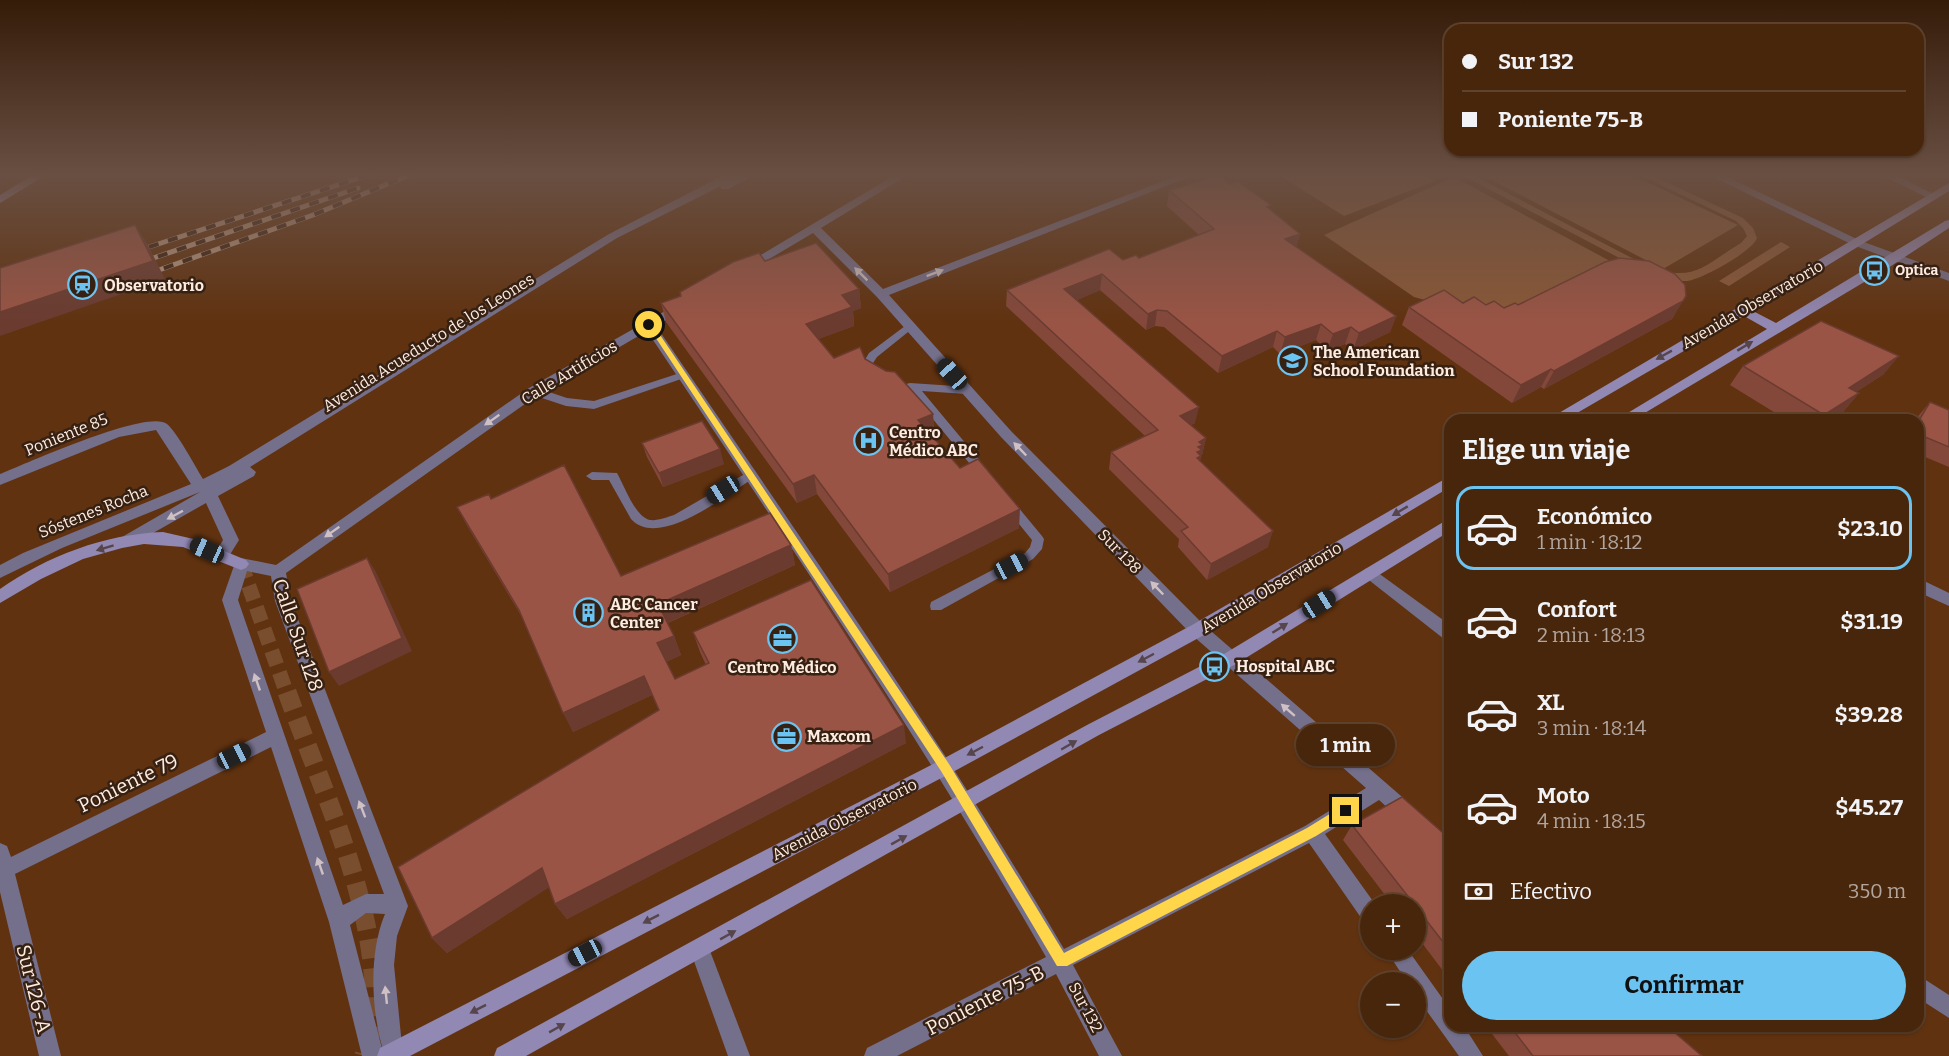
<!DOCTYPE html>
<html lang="es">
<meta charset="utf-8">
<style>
body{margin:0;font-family:Bitter,serif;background:#4f2e15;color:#f1f3f6;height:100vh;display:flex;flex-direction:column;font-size:22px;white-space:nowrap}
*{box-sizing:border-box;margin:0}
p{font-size:20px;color:#b1a59d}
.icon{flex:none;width:33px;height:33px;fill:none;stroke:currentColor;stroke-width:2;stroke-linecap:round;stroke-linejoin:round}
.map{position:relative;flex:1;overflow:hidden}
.panel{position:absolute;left:1444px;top:414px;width:480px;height:618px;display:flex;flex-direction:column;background:#48260c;border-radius:18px;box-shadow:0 2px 4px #0004,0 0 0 2px #60432d}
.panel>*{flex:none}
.guide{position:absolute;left:1444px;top:24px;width:480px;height:132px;border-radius:18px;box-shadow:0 2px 4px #0004,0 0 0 2px #60432d;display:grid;align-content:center;height:132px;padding:0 18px;background:#48260c}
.controls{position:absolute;left:1360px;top:894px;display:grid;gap:12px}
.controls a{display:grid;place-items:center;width:66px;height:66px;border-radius:50%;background:#48260c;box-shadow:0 2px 4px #0004,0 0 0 2px #60432d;font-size:30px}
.end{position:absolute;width:27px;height:27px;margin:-14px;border:8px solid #ffd54a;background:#111;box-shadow:0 0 0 3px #111}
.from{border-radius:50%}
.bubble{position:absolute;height:42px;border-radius:21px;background:#48260c;box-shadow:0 2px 4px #0004,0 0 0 2px #60432d;font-size:20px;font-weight:700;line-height:42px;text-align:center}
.car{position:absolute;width:18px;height:36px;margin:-18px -9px;border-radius:8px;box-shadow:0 0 4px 2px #0007;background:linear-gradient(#222 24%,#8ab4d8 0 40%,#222 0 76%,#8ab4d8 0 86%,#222 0)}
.guide b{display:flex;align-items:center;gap:21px;height:57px;font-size:22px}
.guide b+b{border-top:2px solid #60432d}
.guide i{width:15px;height:15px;background:#f1f3f6}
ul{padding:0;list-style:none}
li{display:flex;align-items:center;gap:18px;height:84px;margin:0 12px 9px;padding:0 6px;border:3px solid transparent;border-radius:18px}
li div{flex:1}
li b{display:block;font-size:22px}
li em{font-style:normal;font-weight:700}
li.selected{border-color:#6ac3f1}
li>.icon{width:54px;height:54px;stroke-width:1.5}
h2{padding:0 18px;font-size:27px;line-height:72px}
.pay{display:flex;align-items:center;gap:15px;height:66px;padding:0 18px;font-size:22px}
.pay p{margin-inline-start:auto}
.cta{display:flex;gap:12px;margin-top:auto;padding:12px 18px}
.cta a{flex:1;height:69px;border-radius:36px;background:#6ac3f1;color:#111;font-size:24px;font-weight:700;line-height:69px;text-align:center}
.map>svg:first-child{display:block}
</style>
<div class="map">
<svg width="1949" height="1056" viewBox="0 0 1949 1056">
<rect width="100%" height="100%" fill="#603210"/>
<g fill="#8a5837">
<path d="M1287,175H1425L1435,181L1344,216L1282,177Z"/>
<path d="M1462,175H1473L1651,268C1696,282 1704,265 1741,243L1747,236L1743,228L1736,221L1640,175H1651L1743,218L1753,228L1757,238C1753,251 1701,280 1687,281C1673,282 1660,276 1646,272Z"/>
<path d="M1482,175H1632L1738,225L1663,269Z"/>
<path d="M1454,177L1610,261L1494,319L1414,297L1324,235Z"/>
<path d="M1781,242L1790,247L1729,286L1719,281Z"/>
</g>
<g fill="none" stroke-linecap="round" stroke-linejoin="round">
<path stroke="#784e2f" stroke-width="15" stroke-dasharray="15 8" stroke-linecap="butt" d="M241,564L287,694"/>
<path stroke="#784e2f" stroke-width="19" stroke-dasharray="19 10" stroke-linecap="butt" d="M287,692C322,790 383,916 373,1021C372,1032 367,1045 364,1056"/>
<g fill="#746f8b" fill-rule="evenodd">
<path d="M0,175H5L0,179Z"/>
<path d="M909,323L913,324V328L877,357L873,363L877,375L876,377H868L863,363L869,353Z"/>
<path d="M683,372L687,373L688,375L687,377L594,409L566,406L530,394L529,391L534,387L567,398L594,401Z"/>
<path d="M910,383L970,387L971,390L966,394L922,391L987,469L989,472L987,475H979L909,390H906L905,387L906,384Z"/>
<path d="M750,471L754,472L756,475L754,478C727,494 659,550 631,519L609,480H592L586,476L592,472L617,473C624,485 635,517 650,520C658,521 667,517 674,515Z"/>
<path d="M1009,500L1013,501L1042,536L1044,539L1042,549L1033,559L941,610H931L930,606L931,602L1025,553L1030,547L1032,540L1003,504Z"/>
</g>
<g fill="#746f8b" fill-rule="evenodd">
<path d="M724,175H754L729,189H721V186L617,238L250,467L256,472L254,476L218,496L239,540L226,561H216L213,557L223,540L206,503L132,545H122L119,541L122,537L200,492L62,548L0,578V565L23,553L191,484L156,430L119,437L0,485V474C25,464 148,408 167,424C177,432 195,466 203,479L229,466L609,234Z"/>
<path d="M895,175H908L821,228L883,289L1179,175H1194L889,295L1011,431L1204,625L1416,809L1418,815L1416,821L1409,824L1402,821L1379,800L1325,834L1375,904H1371V925L1364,922L1309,843L1073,965L1122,1056H1099L1056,974L897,1056H864L867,1048L1046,957C923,742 785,537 647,331L539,394L286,573L291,601L408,906L397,936L394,965L403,1056H385C371,1015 368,954 385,914L366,913L350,925L384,1056H362L329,922L271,747L15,874L61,1056H39L0,892V843L7,846L11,857L266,732L222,600L236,560L241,558L276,565L529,388L681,302L687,306L685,309L656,326C796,531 938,734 1064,949L1305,826L1366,788L1192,635L1001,437L877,297L813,233L749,271H741L739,268ZM247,571L271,576L275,601L384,894H366L343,905L238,600Z"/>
<path d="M1709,175H1723L1861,241L1949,273V281L1853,245Z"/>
<path d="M1882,175H1896L1937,196L1928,198Z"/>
<path d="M1370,567L1450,625V640L1444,639L1365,577L1362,573L1365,569Z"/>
<path d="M1918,578L1949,593V606L1918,592Z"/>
<path d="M700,940L707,943L750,1056H728L690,950L693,943Z"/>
<path d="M1386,950H1408L1450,1009V1026H1464L1483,1056H1459L1416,996V982H1407Z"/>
<path d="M1918,975L1949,995V1018L1918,998Z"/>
</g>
<g fill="#9188b4" fill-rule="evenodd">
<path d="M33,175H46L0,203V195Z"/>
<path d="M1949,183V191L1753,311L1776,323L1945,221L1949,220V228L1891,266L1633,420H1616L1767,329L1744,316L1565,420H1547Z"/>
<path d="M1450,476V487L1204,635L951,773L410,1056H377L380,1048L939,761L1192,625Z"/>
<path d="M1450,518V531L1236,664L1099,735L526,1056H494L497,1048L1087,725L1224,654Z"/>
<path d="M163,532L198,540L246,560L249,564L246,568L241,570L183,547L144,544L122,548L83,559L41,579L0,603V589C47,556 105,534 163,532Z"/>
</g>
<defs>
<g id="rail">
<path d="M149,247L368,175"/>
<path d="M139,263L358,188"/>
<path d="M145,275L313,215L409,175"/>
</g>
</defs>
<use href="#rail" stroke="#b89a85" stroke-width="5"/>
<use href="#rail" stroke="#362113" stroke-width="4" stroke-dasharray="10" stroke-linecap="butt"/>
</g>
<g fill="#84483b">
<path d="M1230,185L1270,210L1300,234L1296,247L1396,316L1390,332L1353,350L1345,344L1327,351L1316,340L1280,354L1273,347L1218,373L1164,327L1155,326L1146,330L1100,290L1077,300L1195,423L1191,425L1206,438L1202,455H1201L1200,461L1268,547L1207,580L1178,547L1179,539L1109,469L1111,452L1145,436L1006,306L1007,290L1123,260L1139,258L1199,235L1167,206L1169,190Z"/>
<path d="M765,261L859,289L861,308L853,311L854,326L818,339L834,358L865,359L933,414L934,432L930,434L960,468L1019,528L890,592L817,494L797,503L666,322L661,303L681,296Z"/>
<path d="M1463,303L1504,308L1518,305L1675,314L1672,319L1544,389L1541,387L1512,403L1402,325L1409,307Z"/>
<path d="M1743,366L1884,374L1856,392L1859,393L1843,412L1831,420H1787L1730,385Z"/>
<path d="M1930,402L1949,410V467L1918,454V420H1915Z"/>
<path d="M642,443L724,464L663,487L647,457Z"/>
<path d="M491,499L621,576L791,545L795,565L668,623L674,636L681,655L666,662L675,679L706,665L700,652L693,632L906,743L567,919L555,904L549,887L447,953L432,938L659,710L652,695L573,732L522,617L468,527L457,507Z"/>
<path d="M1352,825L1450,839V980L1416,935V904H1392L1343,840Z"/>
<path d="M1486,1026H1667L1702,1056H1509Z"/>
</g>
<g fill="#6b3b30">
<path d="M135,225L147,243L165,279L0,336V312Z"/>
<path d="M1300,234L1295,251L1285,239Z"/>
<path d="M1102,274L1100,290L1063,306L1064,289Z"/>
<path d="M859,289L861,308L853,311L854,326L808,343L806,324L842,295Z"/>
<path d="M1686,296L1672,319L1544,389L1554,371Z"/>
<path d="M1157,310L1155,326L1146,330L1148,314Z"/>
<path d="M1396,316L1390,332L1353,350L1359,333Z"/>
<path d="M1321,324L1316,340L1280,354L1285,337Z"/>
<path d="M1351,327L1345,344L1327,351L1333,334Z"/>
<path d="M1277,331L1273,347L1218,373L1222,356Z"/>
<path d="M1899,356L1884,374L1834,406L1849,388Z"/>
<path d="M1551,369L1541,387L1512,403L1521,385Z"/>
<path d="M1859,393L1843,412L1831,420H1820L1824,415Z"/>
<path d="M1199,407L1195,423L1177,432L1180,416Z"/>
<path d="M933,414L934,432L919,439L918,420Z"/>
<path d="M1206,438L1202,455H1200L1201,456L1198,472L1195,464L1199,442Z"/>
<path d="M720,449L724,464L663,487L659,473Z"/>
<path d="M814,475L817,494L797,503L793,484Z"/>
<path d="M1020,509L1019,528L890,592L888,574Z"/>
<path d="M1273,531L1268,547L1207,580L1211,564Z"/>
<path d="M791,545L795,565L665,624L658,604Z"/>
<path d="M367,558L376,572L412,651L339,686L329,672Z"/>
<path d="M674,636L681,655L664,663L657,643Z"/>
<path d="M644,676L652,695L573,732L563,713Z"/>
<path d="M904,725L906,743L567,919L555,904Z"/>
<path d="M542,868L554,884L447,953L432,938Z"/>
</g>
<g fill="#995445" stroke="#6b3b30" stroke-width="1.5">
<path d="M1219,176L1230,185L1238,182L1271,205L1267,207L1300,234L1285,239L1396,316L1359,333L1351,327L1333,334L1321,324L1285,337L1277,331L1222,356L1167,311L1157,310L1148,314L1102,274L1064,289L1199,407L1180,416L1206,438L1199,442L1203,445L1198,447L1202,450L1197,452L1201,456L1197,458L1273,531L1211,564L1181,531L1188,527L1111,452L1158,430L1007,290L1109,249L1123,260L1136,255L1139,258L1214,229L1169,190Z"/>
<path d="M135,225L153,261L0,312V268Z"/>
<path d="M816,243L859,289L842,295L852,307L806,324L834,358L860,347L865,359L886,371L895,372L933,414L918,420L960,468L978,459L1020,509L888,574L814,475L793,484L661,303L681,296L680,292L733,262L759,253L765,261Z"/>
<path d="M1620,258L1649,261L1675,274L1685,285L1686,296L1683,301L1554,371L1551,369L1521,385L1409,307L1444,290L1463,303L1474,297L1486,305L1494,301L1504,308L1515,303L1518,305L1605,262Z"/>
<path d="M1821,321L1899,356L1849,388L1859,393L1824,415L1743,366Z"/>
<path d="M1930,402L1949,410V447L1918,434V422Z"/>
<path d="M702,421L720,449L659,473L642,443Z"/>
<path d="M564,465L621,576L770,513L791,545L658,604L674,636L657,643L675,679L709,663L693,632L811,580L904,725L555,904L542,868L432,938L398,867L659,710L644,676L563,713L519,610L457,507L489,494L491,499Z"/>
<path d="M367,558L402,638L329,672L297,589Z"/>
<path d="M1402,797L1450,839V951L1416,907V904H1414L1352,825Z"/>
<path d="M1510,1026H1667L1702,1056H1533Z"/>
</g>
<defs><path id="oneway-solid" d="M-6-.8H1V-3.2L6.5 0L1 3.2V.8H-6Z" transform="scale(1.5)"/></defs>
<g fill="#cec0c3">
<use href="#oneway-solid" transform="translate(935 273) rotate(-21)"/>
<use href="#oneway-solid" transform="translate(861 274) rotate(-135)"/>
<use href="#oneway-solid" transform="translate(492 420) rotate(145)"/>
<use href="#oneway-solid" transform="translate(1020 449) rotate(-134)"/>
<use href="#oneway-solid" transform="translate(175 515) rotate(152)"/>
<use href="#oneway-solid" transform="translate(332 532) rotate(145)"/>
<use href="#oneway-solid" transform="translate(1157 588) rotate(-134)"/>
<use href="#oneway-solid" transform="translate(257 682) rotate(-109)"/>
<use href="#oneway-solid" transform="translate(1288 710) rotate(-139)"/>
<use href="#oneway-solid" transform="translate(362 809) rotate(-111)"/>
<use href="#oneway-solid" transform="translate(320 866) rotate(-109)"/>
<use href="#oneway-solid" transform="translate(386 995) rotate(-96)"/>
</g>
<g fill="#56454b">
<use href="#oneway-solid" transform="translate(1745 346) rotate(-31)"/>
<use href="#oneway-solid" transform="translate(1664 355) rotate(151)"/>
<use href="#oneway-solid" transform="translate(1400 511) rotate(149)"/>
<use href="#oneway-solid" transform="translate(105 548) rotate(163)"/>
<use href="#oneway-solid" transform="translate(1280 628) rotate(-32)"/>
<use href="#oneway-solid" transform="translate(1146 658) rotate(152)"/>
<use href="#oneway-solid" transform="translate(1069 745) rotate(-30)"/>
<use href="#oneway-solid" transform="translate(975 751) rotate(152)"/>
<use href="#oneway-solid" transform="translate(899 840) rotate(-29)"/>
<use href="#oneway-solid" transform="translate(651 919) rotate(153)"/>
<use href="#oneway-solid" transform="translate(728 935) rotate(-29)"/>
<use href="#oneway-solid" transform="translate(478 1009) rotate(153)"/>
<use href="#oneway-solid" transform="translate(557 1028) rotate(-29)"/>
</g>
<linearGradient id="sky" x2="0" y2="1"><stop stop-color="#351c09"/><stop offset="0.54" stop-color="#694f42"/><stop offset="1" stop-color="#694f42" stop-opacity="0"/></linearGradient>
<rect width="1949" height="323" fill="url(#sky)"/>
<path fill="#ffd54a" d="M646,323H652L949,764L1064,953L1307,828L1341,807H1350V815L1316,836L1067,966H1057L941,771Z"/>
<defs>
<symbol id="bus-ring" viewBox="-11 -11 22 22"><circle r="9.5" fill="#362113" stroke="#6ac3f1" stroke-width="1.5"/><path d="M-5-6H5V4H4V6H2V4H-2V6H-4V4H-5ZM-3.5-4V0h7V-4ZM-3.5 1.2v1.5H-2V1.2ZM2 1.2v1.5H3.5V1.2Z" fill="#6ac3f1"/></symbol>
<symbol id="station-ring" viewBox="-11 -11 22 22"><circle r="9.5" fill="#362113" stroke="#6ac3f1" stroke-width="1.5"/><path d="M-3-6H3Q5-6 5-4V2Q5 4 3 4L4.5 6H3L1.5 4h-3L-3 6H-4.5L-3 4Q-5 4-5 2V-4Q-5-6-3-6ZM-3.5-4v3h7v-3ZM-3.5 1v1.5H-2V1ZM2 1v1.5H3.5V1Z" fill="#6ac3f1"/></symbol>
<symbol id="school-ring" viewBox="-11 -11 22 22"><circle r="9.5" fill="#362113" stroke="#6ac3f1" stroke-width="1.5"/><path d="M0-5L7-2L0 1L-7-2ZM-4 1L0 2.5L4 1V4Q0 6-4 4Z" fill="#6ac3f1"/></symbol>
<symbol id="hospital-ring" viewBox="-11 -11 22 22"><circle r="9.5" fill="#362113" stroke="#6ac3f1" stroke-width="1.5"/><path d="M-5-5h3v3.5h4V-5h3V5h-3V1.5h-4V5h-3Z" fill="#6ac3f1"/></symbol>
<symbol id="building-ring" viewBox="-11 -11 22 22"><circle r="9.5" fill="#362113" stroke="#6ac3f1" stroke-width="1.5"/><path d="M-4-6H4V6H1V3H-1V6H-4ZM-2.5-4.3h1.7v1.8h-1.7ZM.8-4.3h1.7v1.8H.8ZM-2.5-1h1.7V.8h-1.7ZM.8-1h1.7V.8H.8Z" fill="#6ac3f1"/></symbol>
<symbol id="office-ring" viewBox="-11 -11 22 22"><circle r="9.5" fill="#362113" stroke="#6ac3f1" stroke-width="1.5"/><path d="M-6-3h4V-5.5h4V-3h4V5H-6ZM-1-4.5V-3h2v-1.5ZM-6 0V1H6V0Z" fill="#6ac3f1"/></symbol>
</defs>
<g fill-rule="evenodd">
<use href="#bus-ring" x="1858" y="254" width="33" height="33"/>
<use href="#station-ring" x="66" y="268" width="33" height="33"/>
<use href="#school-ring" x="1276" y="344" width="33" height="33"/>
<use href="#hospital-ring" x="852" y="424" width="33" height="33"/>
<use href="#building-ring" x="572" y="596" width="33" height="33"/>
<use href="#office-ring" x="766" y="622" width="33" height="33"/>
<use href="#bus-ring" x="1198" y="650" width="33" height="33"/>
<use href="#office-ring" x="770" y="720" width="33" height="33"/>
</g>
<g text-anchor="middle" stroke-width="5" stroke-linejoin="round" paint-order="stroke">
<g font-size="14" font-weight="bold" fill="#feece1" stroke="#362113" text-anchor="start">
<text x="1895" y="275">Optica</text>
</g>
<g font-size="16" font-weight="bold" fill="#feece1" stroke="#362113" text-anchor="start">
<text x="104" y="291">Observatorio</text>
<text x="1313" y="358">The American<tspan x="1313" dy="18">School Foundation</tspan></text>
<text x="889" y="438">Centro<tspan x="889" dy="18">Médico ABC</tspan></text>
<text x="610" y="610">ABC Cancer<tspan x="610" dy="18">Center</tspan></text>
<text x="1236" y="672">Hospital ABC</text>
<text x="782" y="673" text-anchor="middle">Centro Médico</text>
<text x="807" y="742">Maxcom</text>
</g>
<g font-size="16" fill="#feece1" stroke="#362113">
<text transform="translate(1752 304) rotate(-30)" y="6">Avenida Observatorio</text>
<text transform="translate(428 342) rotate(-32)" y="6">Avenida Acueducto de los Leones</text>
<text transform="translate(569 372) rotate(-31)" y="6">Calle Artificios</text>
<text transform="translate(66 434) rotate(-22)" y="6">Poniente 85</text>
<text transform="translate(93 511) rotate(-22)" y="6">Sóstenes Rocha</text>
<text transform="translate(1120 551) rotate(46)" y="6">Sur 138</text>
<text transform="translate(1271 587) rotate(-31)" y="6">Avenida Observatorio</text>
<text transform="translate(844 819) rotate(-27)" y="6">Avenida Observatorio</text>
<text transform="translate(1086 1007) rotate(62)" y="6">Sur 132</text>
</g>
<g font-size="20" fill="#feece1" stroke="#362113">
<text transform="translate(298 635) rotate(71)" y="7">Calle Sur 128</text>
<text transform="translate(128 783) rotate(-26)" y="7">Poniente 79</text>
<text transform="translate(34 989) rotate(76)" y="7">Sur 126-A</text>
<text transform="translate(985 1000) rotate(-27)" y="7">Poniente 75-B</text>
</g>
</g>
</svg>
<div class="controls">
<a>+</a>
<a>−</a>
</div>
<i class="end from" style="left:649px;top:325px"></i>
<i class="end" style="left:1346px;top:811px"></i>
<div class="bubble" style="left:1296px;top:724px;width:99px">1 min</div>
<i class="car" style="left:952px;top:374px;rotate:318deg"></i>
<i class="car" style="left:723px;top:490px;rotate:238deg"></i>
<i class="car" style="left:207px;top:550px;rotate:294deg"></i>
<i class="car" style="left:1011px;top:566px;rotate:62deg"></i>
<i class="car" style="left:1319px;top:604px;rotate:58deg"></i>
<i class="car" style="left:234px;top:756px;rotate:64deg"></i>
<i class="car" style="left:585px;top:953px;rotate:242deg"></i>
<div class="guide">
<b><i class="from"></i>Sur 132</b>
<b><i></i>Poniente 75-B</b>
</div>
<section class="panel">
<h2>Elige un viaje</h2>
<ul>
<li class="selected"><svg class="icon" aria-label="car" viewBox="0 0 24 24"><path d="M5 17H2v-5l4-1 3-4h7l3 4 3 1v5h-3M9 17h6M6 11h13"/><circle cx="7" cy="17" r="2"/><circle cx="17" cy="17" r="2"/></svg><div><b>Económico</b><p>1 min · 18:12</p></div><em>$23.10</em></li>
<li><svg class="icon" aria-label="car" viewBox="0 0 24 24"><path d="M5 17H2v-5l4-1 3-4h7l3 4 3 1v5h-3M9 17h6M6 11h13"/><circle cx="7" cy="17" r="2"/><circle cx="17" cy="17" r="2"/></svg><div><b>Confort</b><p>2 min · 18:13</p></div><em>$31.19</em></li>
<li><svg class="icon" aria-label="car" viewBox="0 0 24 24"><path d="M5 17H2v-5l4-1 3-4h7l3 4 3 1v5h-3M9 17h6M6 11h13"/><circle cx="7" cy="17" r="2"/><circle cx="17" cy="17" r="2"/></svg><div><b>XL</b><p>3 min · 18:14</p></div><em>$39.28</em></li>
<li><svg class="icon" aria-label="car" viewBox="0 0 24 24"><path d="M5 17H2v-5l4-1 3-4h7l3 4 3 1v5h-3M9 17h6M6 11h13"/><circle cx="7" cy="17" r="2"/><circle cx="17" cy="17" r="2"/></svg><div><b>Moto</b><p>4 min · 18:15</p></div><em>$45.27</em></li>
</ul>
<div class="pay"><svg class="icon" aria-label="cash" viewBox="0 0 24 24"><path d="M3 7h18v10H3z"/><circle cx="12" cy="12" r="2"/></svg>Efectivo<p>350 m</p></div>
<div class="cta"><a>Confirmar</a></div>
</section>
</div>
